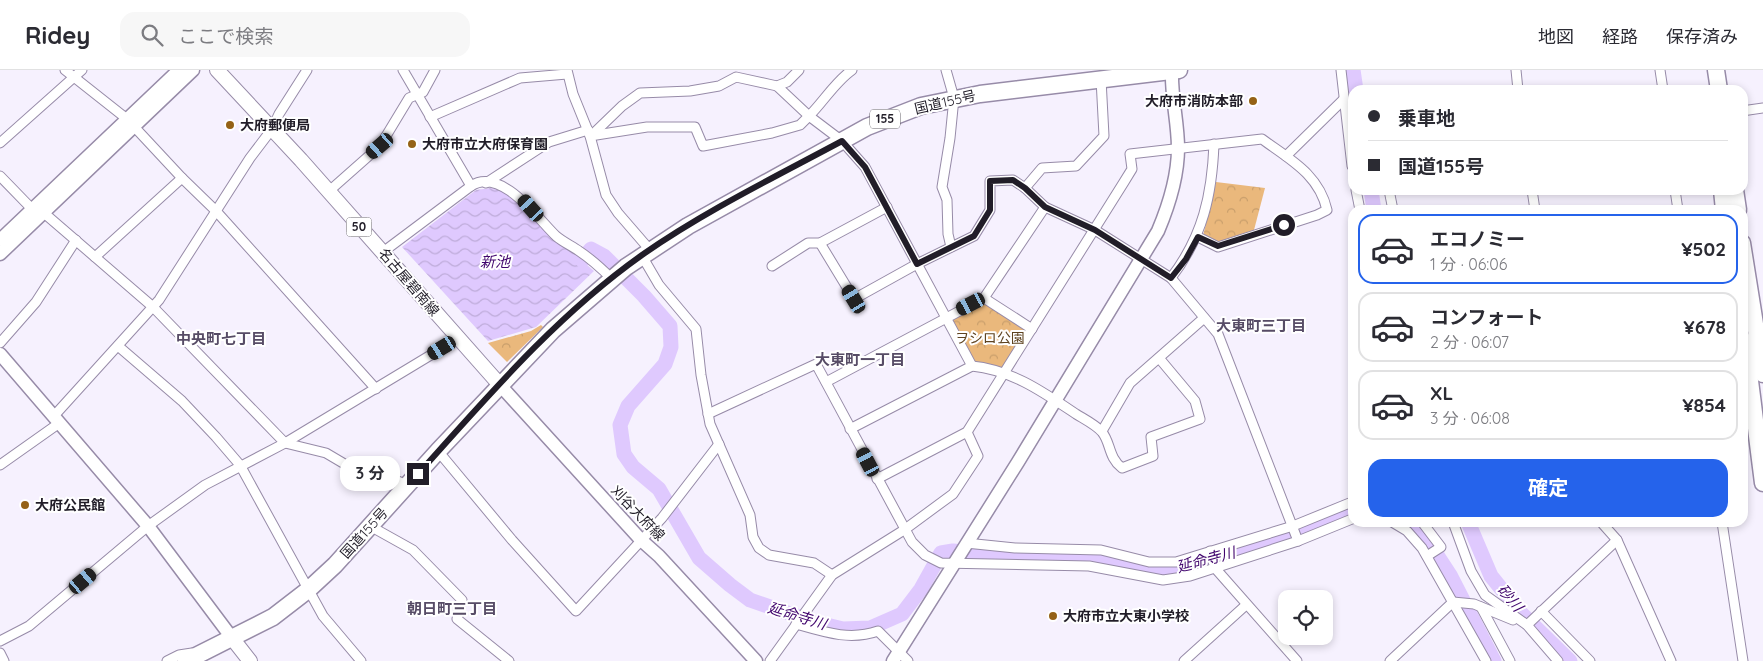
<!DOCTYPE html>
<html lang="ja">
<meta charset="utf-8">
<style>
body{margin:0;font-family:Quicksand,"Noto Sans JP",sans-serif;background:#f7f7f7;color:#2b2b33;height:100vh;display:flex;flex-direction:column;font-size:19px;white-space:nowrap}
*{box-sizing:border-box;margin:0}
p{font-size:16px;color:#7c7c81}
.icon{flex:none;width:28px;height:28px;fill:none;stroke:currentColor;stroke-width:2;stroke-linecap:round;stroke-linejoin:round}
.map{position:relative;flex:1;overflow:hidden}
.panel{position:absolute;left:1348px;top:135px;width:400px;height:322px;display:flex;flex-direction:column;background:#fff;border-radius:15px;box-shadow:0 2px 8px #0003}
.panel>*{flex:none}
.banner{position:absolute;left:1348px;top:15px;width:400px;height:110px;border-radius:15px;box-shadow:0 2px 8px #0003;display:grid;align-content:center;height:110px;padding:0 20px;background:#fff}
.buttons{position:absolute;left:1278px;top:520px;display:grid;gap:10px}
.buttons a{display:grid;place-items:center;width:55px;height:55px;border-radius:10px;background:#fff;box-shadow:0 2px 8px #0003;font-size:25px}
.end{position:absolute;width:22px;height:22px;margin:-11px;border:6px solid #211d28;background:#fff;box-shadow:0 0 0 2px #fff}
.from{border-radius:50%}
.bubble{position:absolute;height:35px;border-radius:15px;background:#fff;box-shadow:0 2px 8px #0003;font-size:16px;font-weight:700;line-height:35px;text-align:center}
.car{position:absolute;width:15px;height:30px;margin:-15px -8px;border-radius:6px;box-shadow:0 0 4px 1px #0007;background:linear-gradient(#222 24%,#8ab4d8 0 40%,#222 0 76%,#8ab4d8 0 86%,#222 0)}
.banner b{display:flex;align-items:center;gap:18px;height:48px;font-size:19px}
.banner b+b{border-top:1px solid #e1e1e2}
.banner i{width:12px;height:12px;background:#2b2b33}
ul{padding:9px 0 0;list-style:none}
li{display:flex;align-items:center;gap:15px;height:70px;margin:0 10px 8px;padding:0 10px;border:2px solid #e1e1e2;border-radius:15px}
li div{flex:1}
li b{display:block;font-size:19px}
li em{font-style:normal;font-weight:700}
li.selected{border-color:#2563eb}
li>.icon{width:45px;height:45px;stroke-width:1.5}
.action{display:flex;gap:10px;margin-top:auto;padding:10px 20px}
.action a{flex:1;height:58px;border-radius:15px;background:#2563eb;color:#fff;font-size:20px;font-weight:700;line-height:58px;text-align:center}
header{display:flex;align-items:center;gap:30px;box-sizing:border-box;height:70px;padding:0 25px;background:#fff;border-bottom:1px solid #e1e1e2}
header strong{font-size:24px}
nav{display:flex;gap:28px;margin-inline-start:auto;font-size:18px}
.search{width:350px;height:45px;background:#f7f7f7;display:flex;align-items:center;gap:12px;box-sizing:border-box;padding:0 18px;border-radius:15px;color:#7c7c81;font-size:19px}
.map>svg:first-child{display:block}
</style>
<header>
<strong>Ridey</strong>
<div class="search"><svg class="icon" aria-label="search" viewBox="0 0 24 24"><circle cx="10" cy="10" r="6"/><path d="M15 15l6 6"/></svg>ここで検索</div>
<nav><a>地図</a><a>経路</a><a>保存済み</a></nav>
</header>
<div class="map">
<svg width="1763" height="591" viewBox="0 0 1763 591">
<defs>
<pattern id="park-crowns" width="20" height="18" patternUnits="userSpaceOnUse" patternTransform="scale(1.25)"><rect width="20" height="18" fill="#eab87c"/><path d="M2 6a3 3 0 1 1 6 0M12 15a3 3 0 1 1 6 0" fill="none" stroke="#c89e6b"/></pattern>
<pattern id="water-waves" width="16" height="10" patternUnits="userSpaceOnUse" patternTransform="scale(1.25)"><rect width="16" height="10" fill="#dfc9fe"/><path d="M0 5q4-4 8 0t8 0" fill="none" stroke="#bfacda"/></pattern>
</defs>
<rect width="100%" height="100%" fill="#f6f1fe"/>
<g fill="url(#park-crowns)">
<path d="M1216,112L1265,118L1254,160L1218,172L1203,166Z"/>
<path d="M984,233L1028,260L1002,299L988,294H974L951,249Z"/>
<path d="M541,255L543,257L507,292L488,273L531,261Z"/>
</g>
<path fill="url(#water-waves)" d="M491,118C521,125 526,140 546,160C561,174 579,187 594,201L536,257L488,271L402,177L476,120Z"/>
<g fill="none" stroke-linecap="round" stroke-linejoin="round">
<g stroke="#dfc9fe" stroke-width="15">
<path d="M1353,0L1356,20"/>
<path d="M1371,120L1374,140"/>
<path d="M582,190L591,179L604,186L644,226L670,256L671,277L665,294L628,336L620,355L624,384L633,397L659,419L699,488L730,515L750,530L814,552L843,559L870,558L902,544L921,519L941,483L953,481L1017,487L1083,486L1140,499L1176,500L1276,471L1352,441"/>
<path d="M1410,452L1420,459L1450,505L1494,591"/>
<path d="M1468,452L1491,506L1520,542L1570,591"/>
</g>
<defs>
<g id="street">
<path d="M65,0L127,49L182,108"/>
<path d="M403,0L471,116"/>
<path d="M567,0L573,24L590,66L606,125L618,143L650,180"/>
<path d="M946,0L954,28L950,68L942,117L947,130L948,164L951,177"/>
<path d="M1341,0L1352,96"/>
<path d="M1516,0L1518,20"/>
<path d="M1660,0L1663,20"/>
<path d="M777,16L809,46C824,31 835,12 852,0"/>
<path d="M1742,41L1763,38"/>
<path d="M430,47L520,8L567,4"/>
<path d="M592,65L622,36L640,23L690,21L719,16L736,7L777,16L787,12L799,0"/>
<path d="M590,66L647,57H695L703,76L772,63L800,55L809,46L842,71L865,97L972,296"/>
<path d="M0,73L82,0"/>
<path d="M1214,74C1212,125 1203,166 1171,208L1218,264L1298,471"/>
<path d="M1286,86L1343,30"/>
<path d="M0,106L33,140L44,143L153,237L285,373L326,383L370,409L398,411L407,415"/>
<path d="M486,113L549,72L588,60"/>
<path d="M1025,118L1042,98L1076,96L1104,66L1101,9"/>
<path d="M1356,120L1360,140"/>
<path d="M1389,120L1393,140"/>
<path d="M1532,120L1535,140"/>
<path d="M1675,120L1678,140"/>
<path d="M328,122L380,76L409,28L423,22L435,0"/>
<path d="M820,173L854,229L917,194L974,166L990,140V111L1013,110L1025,118L1045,137L1095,160L1171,208"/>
<path d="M383,182L471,116C501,96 539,150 556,166C563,172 572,176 579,181C591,189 602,199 612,209"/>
<path d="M642,186L659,215L696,259L701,305L710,354L750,445L753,467L759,478L769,485L814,493L832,505"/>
<path d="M95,187L182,108L216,141L376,319"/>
<path d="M772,196L808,173H820L887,137"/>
<path d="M984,228L1032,259"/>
<path d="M0,273L36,232L76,170"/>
<path d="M118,276L182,331L216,367L240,395L323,546L361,591"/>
<path d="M826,312L984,228L1045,137"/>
<path d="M708,344L816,294L912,472L925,485L941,493L1089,496L1163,510L1190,506L1298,471L1352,449"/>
<path d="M53,347L159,230L250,88L272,59L279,44L307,0"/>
<path d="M850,359L972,296C1012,300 1043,322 1076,344C1084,349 1096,355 1102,362C1111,373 1108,387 1122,398L1153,386L1151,367L1200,349L1195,331L1159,288"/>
<path d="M1102,361L1130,313L1204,248"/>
<path d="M438,381L512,470L576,541L662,448L719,374"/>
<path d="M0,395L58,354"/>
<path d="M877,409L967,362L1124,112L1132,99L1130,84L1262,69C1289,89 1319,104 1327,140L1317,145L1218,177L1198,167"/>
<path d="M1392,452L1407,461L1422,478L1486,591"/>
<path d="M1422,452L1441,477L1427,486"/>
<path d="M1453,452L1471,501L1485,525L1527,555L1558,591"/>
<path d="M1601,452L1617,470L1671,591"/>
<path d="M1722,452L1743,591"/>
<path d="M370,456L413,480L462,530L457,549L509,591"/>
<path d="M966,473L1015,478L1101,480L1149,492H1176L1293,456L1352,432"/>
<path d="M1210,481L1215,498L1297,591"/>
<path d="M1481,537L1510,591"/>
<path d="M1541,541L1590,591"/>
<path d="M796,554C824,562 850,571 878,561L908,591"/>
<path d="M1527,555L1617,470"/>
<path d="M0,571L29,556L148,456L205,415L285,373L459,268"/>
<path d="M0,583L4,591"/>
<path d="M167,591L179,585L192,583"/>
<path d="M770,591L832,505L904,460L953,424L978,386L967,362"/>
<path d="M1184,591L1246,535"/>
<path d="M1390,591L1453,532L1474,534L1513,550"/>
</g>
<g id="secondary">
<path d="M0,170L179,0"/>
<path d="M0,184L193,0"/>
<path d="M0,284L148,456L232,568"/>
<path d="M500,315L641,470L659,486L756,591"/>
<path d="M893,591L1018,392L1158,161C1169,135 1178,107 1178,78C1178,52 1171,27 1172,1"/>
</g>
<g id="primary">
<path d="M217,0L301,90L500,315"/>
<path d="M232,568L250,591"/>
</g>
<g id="highway">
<path d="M1716,0L1719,20"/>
<path d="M1722,120L1724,140"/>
<path d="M1735,120L1738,140"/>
<path d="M1742,173L1763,304"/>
<path d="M1742,268L1749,303L1763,413"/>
<path d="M186,591L273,547L308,520L335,495L438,381L553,260L626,197L688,156L867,57L921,36L980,24L1179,0"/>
</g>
</defs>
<use href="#street" stroke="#978ba8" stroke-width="11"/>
<use href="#secondary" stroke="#978ba8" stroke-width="15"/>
<use href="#primary" stroke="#978ba8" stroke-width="16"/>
<use href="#highway" stroke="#978ba8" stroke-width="19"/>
<use href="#street" stroke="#fff" stroke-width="9"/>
<use href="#secondary" stroke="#fff" stroke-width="12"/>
<use href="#primary" stroke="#fff" stroke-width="14"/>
<use href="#highway" stroke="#fff" stroke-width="16"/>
</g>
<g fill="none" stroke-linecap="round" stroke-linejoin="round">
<path stroke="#211d28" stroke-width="6" d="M418,404C487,327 557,245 642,185C705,141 775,107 842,71L865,97L917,194L974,166L990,140V111L1013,110L1025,118L1045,137L1095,160L1171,208L1186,189L1198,167L1218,176L1284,155"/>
</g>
<g fill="#956216" stroke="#fff" stroke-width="2">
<circle cx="1253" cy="31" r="5"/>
<circle cx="230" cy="55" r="5"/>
<circle cx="412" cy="74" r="5"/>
<circle cx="25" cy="435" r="5"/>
<circle cx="1053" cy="546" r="5"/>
</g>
<g text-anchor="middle" stroke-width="4" stroke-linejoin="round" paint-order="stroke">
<g fill="#fff" stroke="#646168" stroke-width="1">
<rect x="870" y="39.5" width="30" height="19" rx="4"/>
<rect x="346.5" y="147.5" width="25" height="19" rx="4"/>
</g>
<g font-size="12" font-weight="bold" fill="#211d28">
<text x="885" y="53">155</text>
<text x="359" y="161">50</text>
</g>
<g font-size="14" font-weight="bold" fill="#211d28" stroke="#fff" text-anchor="start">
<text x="1243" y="36" text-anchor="end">大府市消防本部</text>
<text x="240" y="60">大府郵便局</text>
<text x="422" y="79">大府市立大府保育園</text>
<text x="35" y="440">大府公民館</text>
<text x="1063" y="551">大府市立大東小学校</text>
</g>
<g font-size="14" fill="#211d28" stroke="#fff">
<text transform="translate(945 32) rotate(-13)" y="5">国道155号</text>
<text transform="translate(409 212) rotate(49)" y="5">名古屋碧南線</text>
<text transform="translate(638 443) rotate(46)" y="5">刈谷大府線</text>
<text transform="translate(364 463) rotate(-48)" y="5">国道155号</text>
</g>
<g font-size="14" fill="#5e4320" stroke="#fff">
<text x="990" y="273">ヲシロ公園</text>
</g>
<g font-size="15" font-style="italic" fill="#41056d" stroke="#fff">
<text x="495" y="197">新池</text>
<text transform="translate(1206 490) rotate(-15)" y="5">延命寺川</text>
<text transform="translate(1510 528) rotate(50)" y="5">砂川</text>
<text transform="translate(797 546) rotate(17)" y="5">延命寺川</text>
</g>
<g font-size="15" font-weight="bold" fill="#574c66" stroke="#fff">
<text x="1261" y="261">大東町三丁目</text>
<text x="221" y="274">中央町七丁目</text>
<text x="860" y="295">大東町一丁目</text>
<text x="452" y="544">朝日町三丁目</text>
</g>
</g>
</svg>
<div class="buttons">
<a><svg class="icon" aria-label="locate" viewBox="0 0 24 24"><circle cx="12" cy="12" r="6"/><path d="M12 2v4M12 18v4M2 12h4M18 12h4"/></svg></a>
</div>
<i class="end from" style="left:1284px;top:155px"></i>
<i class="end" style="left:418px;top:404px"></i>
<div class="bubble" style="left:340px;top:386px;width:60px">3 分</div>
<i class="car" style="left:380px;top:76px;rotate:229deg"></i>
<i class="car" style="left:531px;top:138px;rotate:318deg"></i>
<i class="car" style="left:854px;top:229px;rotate:329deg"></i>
<i class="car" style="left:971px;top:234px;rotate:243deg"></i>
<i class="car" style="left:442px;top:278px;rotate:239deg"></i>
<i class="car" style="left:868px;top:392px;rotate:332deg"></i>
<i class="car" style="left:83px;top:511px;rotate:50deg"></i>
<div class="banner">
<b><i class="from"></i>乗車地</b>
<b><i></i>国道155号</b>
</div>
<section class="panel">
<ul>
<li class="selected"><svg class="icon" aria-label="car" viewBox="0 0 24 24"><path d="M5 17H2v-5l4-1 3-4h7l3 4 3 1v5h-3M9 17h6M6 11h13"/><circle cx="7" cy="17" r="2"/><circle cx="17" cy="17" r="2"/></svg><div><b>エコノミー</b><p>1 分 · 06:06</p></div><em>¥502</em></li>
<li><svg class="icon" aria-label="car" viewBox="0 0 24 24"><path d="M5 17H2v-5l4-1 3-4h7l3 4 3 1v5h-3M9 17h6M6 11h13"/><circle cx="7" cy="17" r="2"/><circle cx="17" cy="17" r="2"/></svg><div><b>コンフォート</b><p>2 分 · 06:07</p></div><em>¥678</em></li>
<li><svg class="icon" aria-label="car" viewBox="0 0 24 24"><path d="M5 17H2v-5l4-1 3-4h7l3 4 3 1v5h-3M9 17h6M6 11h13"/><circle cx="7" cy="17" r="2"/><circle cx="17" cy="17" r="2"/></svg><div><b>XL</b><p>3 分 · 06:08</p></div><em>¥854</em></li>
</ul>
<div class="action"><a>確定</a></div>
</section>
</div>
